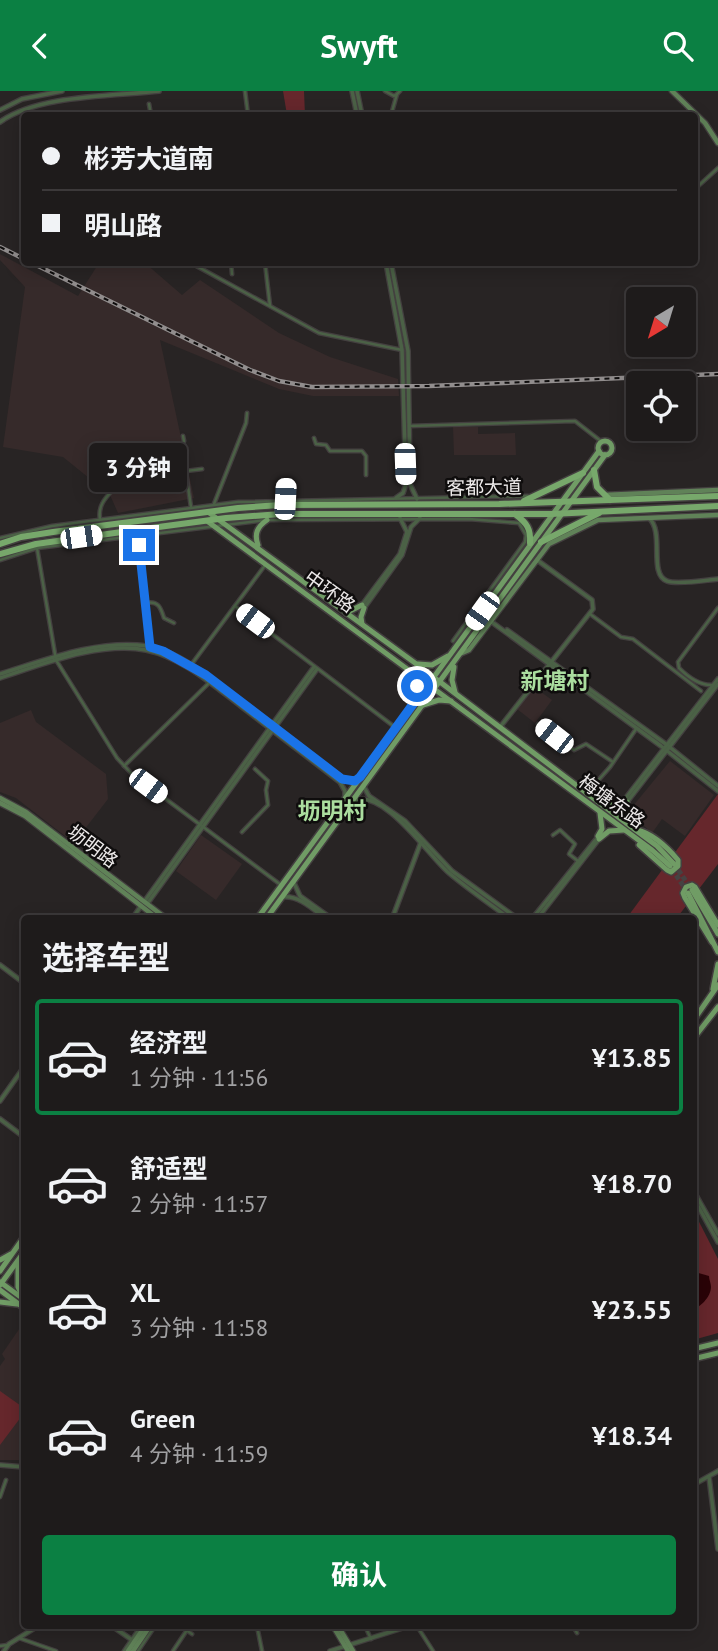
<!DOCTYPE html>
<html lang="zh">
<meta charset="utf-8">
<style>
body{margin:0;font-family:"PT Sans","Noto Sans SC",sans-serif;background:#262424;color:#f1f3f6;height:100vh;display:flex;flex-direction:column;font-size:26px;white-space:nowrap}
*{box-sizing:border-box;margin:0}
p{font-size:23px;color:#a1a1a3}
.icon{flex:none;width:38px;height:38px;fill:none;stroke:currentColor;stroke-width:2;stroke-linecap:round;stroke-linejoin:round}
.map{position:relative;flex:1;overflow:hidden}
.details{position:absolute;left:21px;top:824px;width:676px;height:714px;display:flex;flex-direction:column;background:#1e1b1b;border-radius:7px;box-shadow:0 4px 18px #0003,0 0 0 2px #3c393a}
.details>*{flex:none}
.top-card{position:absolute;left:21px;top:21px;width:677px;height:154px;border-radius:7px;box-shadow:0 4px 18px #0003,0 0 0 2px #3c393a;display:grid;align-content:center;height:154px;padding:0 21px;background:#1e1b1b}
.needle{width:46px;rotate:218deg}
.fabs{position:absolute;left:626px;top:196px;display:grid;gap:14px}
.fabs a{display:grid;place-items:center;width:70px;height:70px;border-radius:7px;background:#1e1b1b;box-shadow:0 4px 18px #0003,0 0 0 2px #3c393a;font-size:35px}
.end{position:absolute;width:32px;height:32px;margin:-16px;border:9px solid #1a73e8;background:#fff;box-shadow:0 0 0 4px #fff}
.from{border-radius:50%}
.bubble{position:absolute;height:49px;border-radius:7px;background:#1e1b1b;box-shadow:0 4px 18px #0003,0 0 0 2px #3c393a;font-size:23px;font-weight:700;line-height:49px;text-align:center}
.car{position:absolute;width:21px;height:42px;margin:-21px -10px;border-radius:9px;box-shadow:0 0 5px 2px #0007;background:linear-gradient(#fff 24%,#345 0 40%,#fff 0 76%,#345 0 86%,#fff 0)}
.top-card b{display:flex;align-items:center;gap:24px;height:66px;font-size:26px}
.top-card b+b{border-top:2px solid #3c393a}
.top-card i{width:18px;height:18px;background:#f1f3f6}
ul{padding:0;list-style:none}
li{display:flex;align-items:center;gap:21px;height:116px;margin:0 14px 10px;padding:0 7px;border:4px solid transparent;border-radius:7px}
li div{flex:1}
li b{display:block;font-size:26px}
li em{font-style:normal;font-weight:700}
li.selected{border-color:#0b8043}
li>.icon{width:63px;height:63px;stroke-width:1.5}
h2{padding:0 21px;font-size:32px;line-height:84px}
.action{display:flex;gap:14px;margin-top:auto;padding:14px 21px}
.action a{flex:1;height:80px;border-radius:7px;background:#0b8043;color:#fff;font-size:28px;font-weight:700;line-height:80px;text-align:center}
header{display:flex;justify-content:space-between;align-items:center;height:91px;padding:0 21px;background:#0b8043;color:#fff;font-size:32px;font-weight:700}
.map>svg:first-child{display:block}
</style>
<header><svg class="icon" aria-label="back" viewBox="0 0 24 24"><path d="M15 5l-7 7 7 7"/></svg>Swyft<svg class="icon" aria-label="search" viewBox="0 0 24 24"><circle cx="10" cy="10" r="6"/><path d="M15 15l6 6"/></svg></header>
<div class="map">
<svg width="718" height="1560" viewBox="0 0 718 1560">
<rect width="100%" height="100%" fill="#282424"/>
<g fill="#362a2a">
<path d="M0,163L78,205L99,172H145L182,204L200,189L279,242L330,266L398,288L399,305H313L279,298L160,249L194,407L118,422L110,404L63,366L3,356L25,196L0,169Z"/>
<path d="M453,336H478V343L515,342L516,364H454Z"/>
<path d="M534,596L552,609L535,632L517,618Z"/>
<path d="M31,619L36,631L106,683L108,708L74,752L16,707L0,701V632Z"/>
<path d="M670,670L714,704L685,745L662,728L652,742L633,725V715Z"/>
<path d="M201,744L242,773L216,809L176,780Z"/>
<path d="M24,1231V1369H0V1275L5,1268L2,1263Z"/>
</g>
<g fill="#66272c">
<path d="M283,0H304L305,24H287Z"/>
<path d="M718,703V773L676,828H626Z"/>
<path d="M693,1119L718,1168V1242L693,1249Z"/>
<path d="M0,1300L24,1317V1322L0,1354Z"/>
</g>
<path fill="#2a0307" d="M693,1178L695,1181L709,1185C709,1189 711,1192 711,1196C711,1206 700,1216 693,1219Z"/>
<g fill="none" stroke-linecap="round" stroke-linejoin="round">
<g stroke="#464242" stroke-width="5" stroke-dasharray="5 2.5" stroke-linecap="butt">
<path d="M674,773L690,796"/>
<path d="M672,778L686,799"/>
</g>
<defs>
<g id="minor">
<path d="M245,0L248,24"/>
<path d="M385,0L394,5L397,3"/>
<path d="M149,13L151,24"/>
<path d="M391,24L397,3L400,0"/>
<path d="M695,98L718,77"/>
<path d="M191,172L319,242L402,259"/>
<path d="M231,172L232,183"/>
<path d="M265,172L270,215"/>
<path d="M409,335L575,330L602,351"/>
<path d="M183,345L184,350L182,355L191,416"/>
<path d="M314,347L316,353L326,354L330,360H362L366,365V384"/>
<path d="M186,380L202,378"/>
<path d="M285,408L286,390"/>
<path d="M214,413L246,332L247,322"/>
<path d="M100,428C98,416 104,408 112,400"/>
<path d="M0,447L52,435L238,411L528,405"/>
<path d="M139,454L150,555"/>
<path d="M37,457L56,569L117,667L131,682L281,794"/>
<path d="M0,469L37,457L267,429L469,428L519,432L526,444L525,451L453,550"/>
<path d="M146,512C159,509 161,518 164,527L174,532"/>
<path d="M235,515L396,637"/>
<path d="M590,523L621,546L633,548L701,600"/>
<path d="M191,574L266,473"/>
<path d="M711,594C698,594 688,586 679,577L678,571L718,517"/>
<path d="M538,633L574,659L586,653L613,671"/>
<path d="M124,675L209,592"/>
<path d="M587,702L610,676L636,638"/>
<path d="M242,741L268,714L266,699L268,690L255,678"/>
<path d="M553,744L560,739L575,753L569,763L578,770"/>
<path d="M0,1406L6,1389"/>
<path d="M180,1535L192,1543"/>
<path d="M257,1535L262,1560"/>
<path d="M365,1535L371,1548"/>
<path d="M417,1535L433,1560"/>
<path d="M573,1535L577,1542"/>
<path d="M19,1547L56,1560"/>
<path d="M0,1555L8,1554"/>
<path d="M124,1560L141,1535"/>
<path d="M138,1560L155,1535"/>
<path d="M173,1560L187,1539"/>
</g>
<g id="tertiary">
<path d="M352,0L357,24"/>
<path d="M357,0L362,24"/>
<path d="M0,19L22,8L62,0"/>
<path d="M0,31C37,4 113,5 159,0"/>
<path d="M386,172L402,259L406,393L403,402L396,407"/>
<path d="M391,172L408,260L410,393L417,408"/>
<path d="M649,427C665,441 648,483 667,490C677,494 706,489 718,488"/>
<path d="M362,514L400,463L407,441L400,427"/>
<path d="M364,517L402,464L411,436L420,427"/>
<path d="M489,529L661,655L718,700"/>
<path d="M507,539L667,654L718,695"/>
<path d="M0,583C45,569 98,548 147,555C185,562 218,593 248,616C279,640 311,664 342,688L348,690L359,687"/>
<path d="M0,587C43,573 101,550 146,559C182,566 214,595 242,616C275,641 307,666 340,691L345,700V706"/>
<path d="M500,636L593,518L592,509L537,469"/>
<path d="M364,696L369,705L405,730L452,780L518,828"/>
<path d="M625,708L718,588"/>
<path d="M354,710C384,697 428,764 449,782C468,798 490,813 510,828"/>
<path d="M627,711L718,593"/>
<path d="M294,792L300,805L332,828"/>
<path d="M282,806C299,804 313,818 326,828"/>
<path d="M144,811L314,576"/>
<path d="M147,813L317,578"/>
<path d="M516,826L523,828L532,825"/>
<path d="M132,828L141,815"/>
<path d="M392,828L421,751"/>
<path d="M532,828L598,746"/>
<path d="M537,828L599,748"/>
<path d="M0,874L24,892"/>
<path d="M0,1010L24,976"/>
<path d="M0,1028L24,1046"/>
<path d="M693,1099L718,1143"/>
<path d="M693,1106L718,1151"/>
<path d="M0,1374L24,1376"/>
<path d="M709,1386L718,1458"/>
<path d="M693,1394L718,1380"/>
<path d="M112,1535L135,1551"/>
<path d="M4,1560L9,1553L38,1535"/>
<path d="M330,1560L409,1535"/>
</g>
<g id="secondary">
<path d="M672,0L705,32L718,52"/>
<path d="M604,404L718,399"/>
<path d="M462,562L469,559L549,453L598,429L718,424"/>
<path d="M0,707L26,721L167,828"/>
<path d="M0,712L25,725L158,828"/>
<path d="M333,1535L348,1560"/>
<path d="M338,1535L353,1560"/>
<path d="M128,1560L145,1535"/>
<path d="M133,1560L150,1535"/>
</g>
<g id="primary">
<circle cx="605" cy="357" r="7"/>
<path d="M208,421L415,572L634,738L657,755L674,773"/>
<path d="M207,430L652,759L670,775"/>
<path d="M258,454C254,443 257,436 267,429"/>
<path d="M346,522L362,514"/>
<path d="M362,533L361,526L364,517"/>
<path d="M418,573L432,574L448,565"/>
<path d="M454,576L452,589L455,601"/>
<path d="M412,583L417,595V607"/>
<path d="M423,614L439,609L451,610"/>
<path d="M627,711L626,723L630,735"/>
<path d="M602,712L619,714L625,709"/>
<path d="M637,739C654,743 667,756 678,769V775L671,781L667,779L639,754"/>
<path d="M598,745L602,738L600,722"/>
<path d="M599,748L609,740L624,739"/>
<path d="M692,799L718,843"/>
<path d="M688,802L718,861"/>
<path d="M257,828L599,360"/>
<path d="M266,828L605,364"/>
<path d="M712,851L685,807L683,802L686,796L692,794L695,796L718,834"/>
<path d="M713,898L718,873"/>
<path d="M693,930L718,894"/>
<path d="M693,948L718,916"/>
<path d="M0,1169L11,1163"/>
<path d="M18,1173V1196L24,1209"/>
<path d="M0,1180L24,1146"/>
<path d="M0,1191L22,1207"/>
<path d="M0,1194L24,1161"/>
<path d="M0,1199L24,1217"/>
<path d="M0,1211L17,1213"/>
<path d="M693,1258L718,1252"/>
<path d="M693,1268L718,1262"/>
</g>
<g id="trunk">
<path d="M594,379L597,396L610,409"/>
<path d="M524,410L583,382"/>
<path d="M515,423C527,432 531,438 530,452"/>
<path d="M541,451L599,422"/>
<path d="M0,453L21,446L53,441L238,417L280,414L499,413L718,405"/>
<path d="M0,463L36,453L136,439L226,427L281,423H551L718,415"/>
</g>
</defs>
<use href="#minor" stroke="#444040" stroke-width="5"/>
<use href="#tertiary" stroke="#444040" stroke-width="6"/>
<use href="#secondary" stroke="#444040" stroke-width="7"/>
<use href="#primary" stroke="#444040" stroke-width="8"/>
<use href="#trunk" stroke="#444040" stroke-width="9"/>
<use href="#minor" stroke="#4b6146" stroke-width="2.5"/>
<use href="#tertiary" stroke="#4b6146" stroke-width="3.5"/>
<use href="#secondary" stroke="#608258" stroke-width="4.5"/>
<use href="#primary" stroke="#709c65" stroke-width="5"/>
<use href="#trunk" stroke="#77a86b" stroke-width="6"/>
<defs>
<g id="rail">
<path d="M0,156L24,168"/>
<path d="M32,172L250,279L279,290L312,296L429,295L718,283"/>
</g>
</defs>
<use href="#rail" stroke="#918d8d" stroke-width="4.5"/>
<use href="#rail" stroke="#0f0d0d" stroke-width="2" stroke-dasharray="5" stroke-linecap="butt"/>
</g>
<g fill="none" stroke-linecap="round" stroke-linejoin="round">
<path stroke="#1a73e8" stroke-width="9" d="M139,454L150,556L163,560L206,584L342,688L355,690L360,686L416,609L417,595"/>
</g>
<g text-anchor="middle" stroke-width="5" stroke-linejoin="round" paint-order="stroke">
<g font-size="19" fill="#edeaea" stroke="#0f0d0d">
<text transform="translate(484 396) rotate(-1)" y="7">客都大道</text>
<text transform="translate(330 500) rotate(36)" y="7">中环路</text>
<text transform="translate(612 710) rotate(36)" y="7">梅塘东路</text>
<text transform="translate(93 755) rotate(37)" y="7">坜明路</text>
</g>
<g font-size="23" font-weight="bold" fill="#abde9f" stroke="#0f0d0d">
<text x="555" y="598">新塘村</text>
<text x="332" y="728">坜明村</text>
</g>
</g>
</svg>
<div class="fabs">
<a><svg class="needle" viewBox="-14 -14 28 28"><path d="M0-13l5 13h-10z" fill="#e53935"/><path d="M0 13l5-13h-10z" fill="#a1a1a3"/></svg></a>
<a><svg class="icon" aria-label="locate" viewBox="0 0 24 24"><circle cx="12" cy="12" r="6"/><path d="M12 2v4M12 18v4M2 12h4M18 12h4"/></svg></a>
</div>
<i class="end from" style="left:417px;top:595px"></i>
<i class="end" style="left:139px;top:454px"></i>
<div class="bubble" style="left:89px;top:352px;width:98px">3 分钟</div>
<i class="car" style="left:405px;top:373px;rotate:178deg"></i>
<i class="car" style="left:285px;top:408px;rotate:3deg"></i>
<i class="car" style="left:81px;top:446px;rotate:82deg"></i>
<i class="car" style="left:482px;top:520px;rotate:216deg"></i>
<i class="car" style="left:255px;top:530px;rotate:307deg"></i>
<i class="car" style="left:554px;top:645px;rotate:308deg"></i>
<i class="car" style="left:148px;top:695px;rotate:127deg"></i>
<div class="top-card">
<b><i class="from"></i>彬芳大道南</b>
<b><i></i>明山路</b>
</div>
<section class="details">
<h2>选择车型</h2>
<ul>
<li class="selected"><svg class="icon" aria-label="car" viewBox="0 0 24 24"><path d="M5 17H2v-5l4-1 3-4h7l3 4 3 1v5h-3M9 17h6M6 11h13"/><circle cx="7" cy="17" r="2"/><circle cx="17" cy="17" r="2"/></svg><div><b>经济型</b><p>1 分钟 · 11:56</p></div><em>¥13.85</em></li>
<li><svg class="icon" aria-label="car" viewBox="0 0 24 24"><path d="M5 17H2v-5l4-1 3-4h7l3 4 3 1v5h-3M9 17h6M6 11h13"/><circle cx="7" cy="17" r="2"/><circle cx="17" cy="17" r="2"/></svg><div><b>舒适型</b><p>2 分钟 · 11:57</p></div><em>¥18.70</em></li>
<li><svg class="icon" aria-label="car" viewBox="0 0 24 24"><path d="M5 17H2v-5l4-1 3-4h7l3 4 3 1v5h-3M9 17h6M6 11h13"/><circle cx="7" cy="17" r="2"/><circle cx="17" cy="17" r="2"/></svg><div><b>XL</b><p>3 分钟 · 11:58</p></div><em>¥23.55</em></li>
<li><svg class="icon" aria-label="car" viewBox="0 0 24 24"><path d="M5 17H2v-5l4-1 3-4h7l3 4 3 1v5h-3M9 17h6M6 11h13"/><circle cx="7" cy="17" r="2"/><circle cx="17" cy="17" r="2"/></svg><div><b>Green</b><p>4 分钟 · 11:59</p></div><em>¥18.34</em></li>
</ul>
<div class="action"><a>确认</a></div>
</section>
</div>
